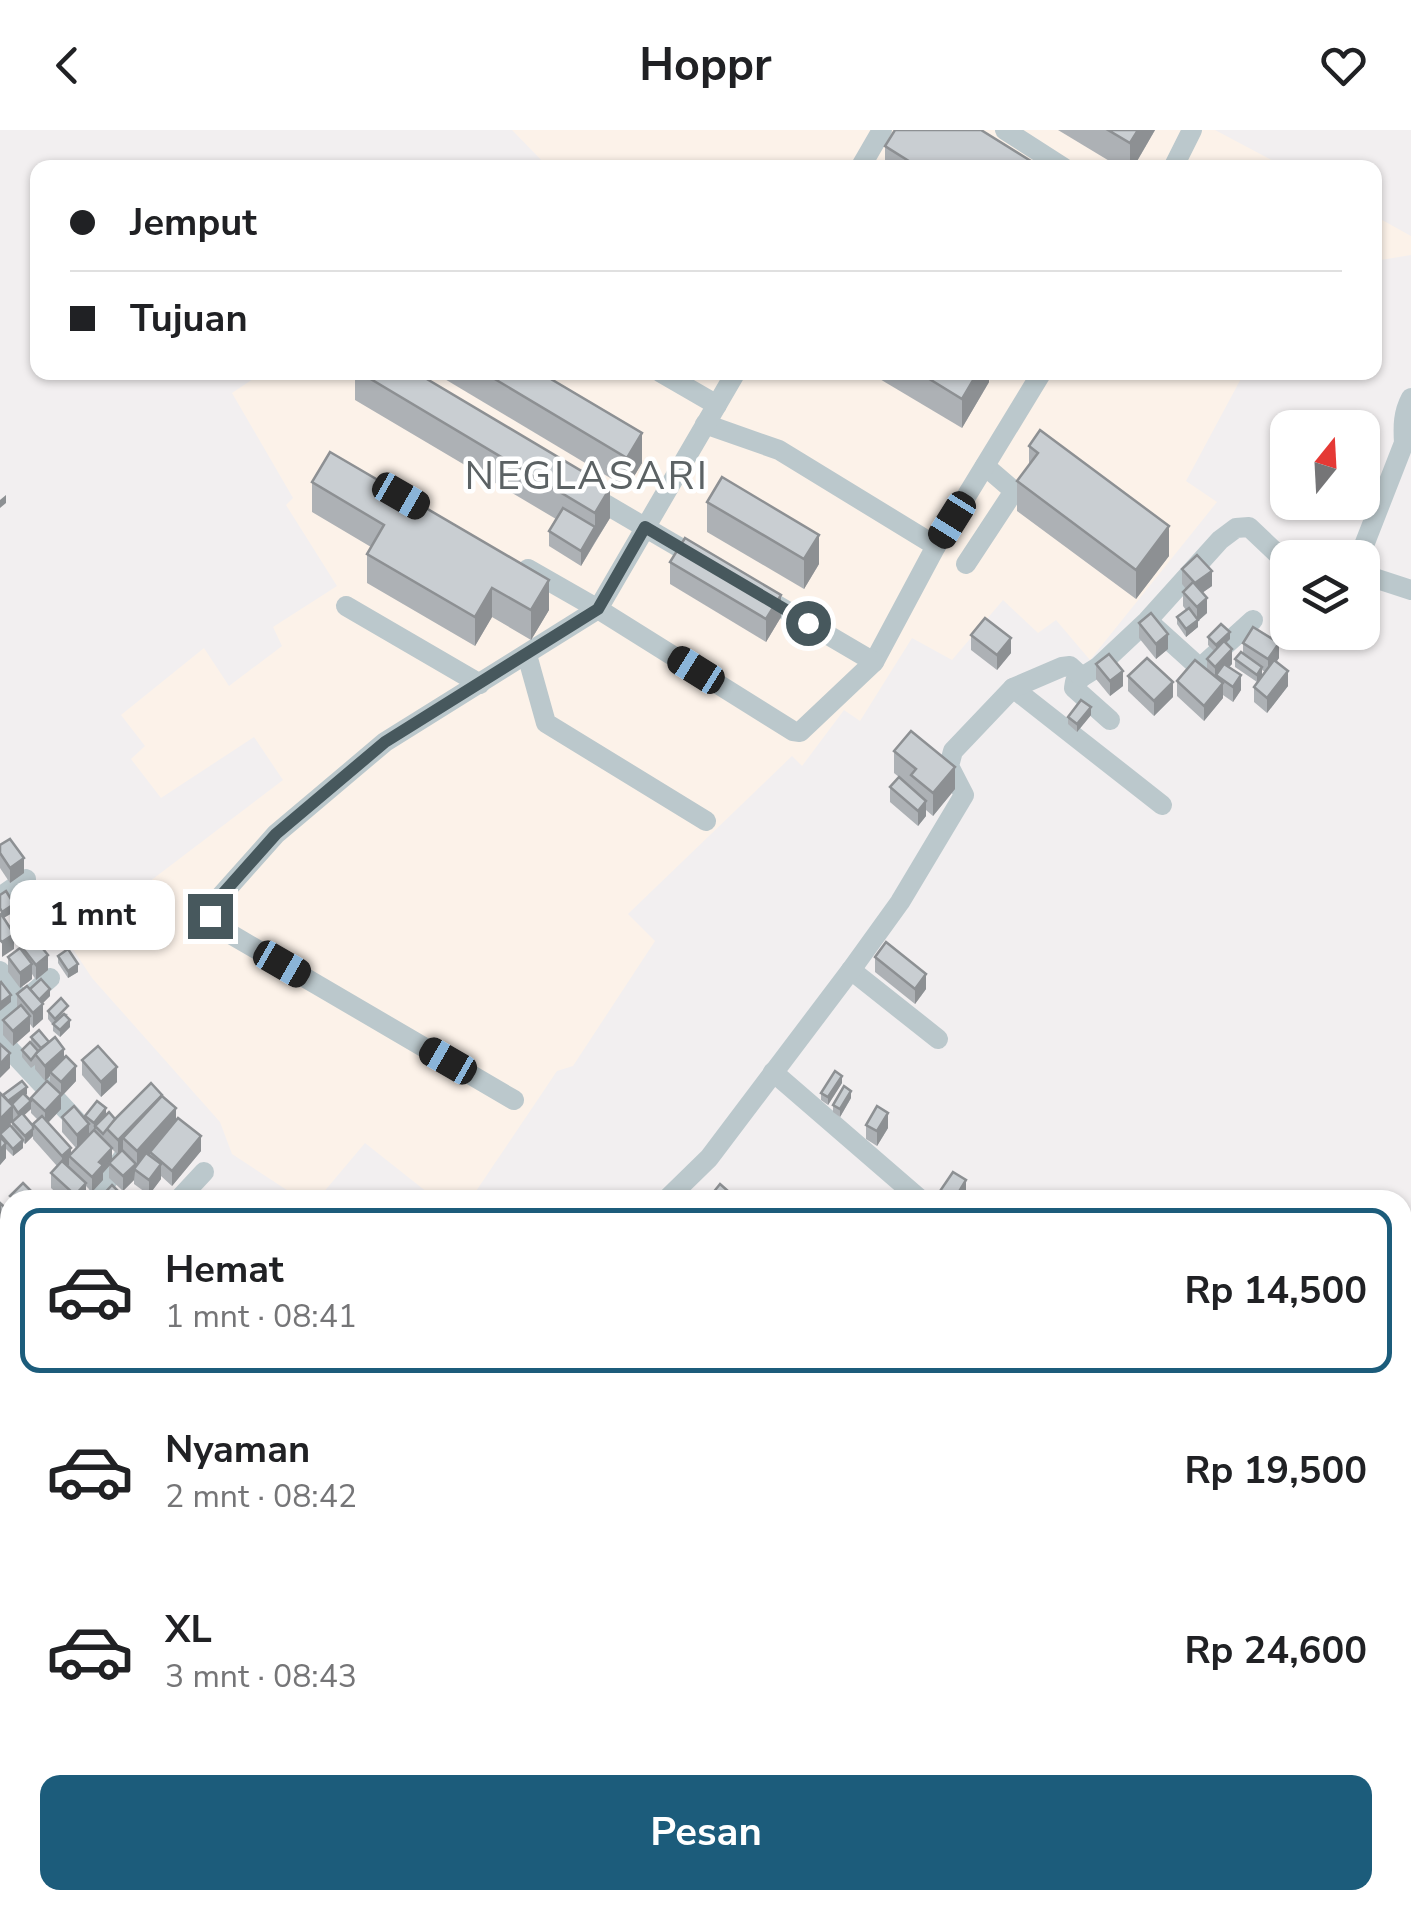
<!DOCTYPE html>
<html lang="id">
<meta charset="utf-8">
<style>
body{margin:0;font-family:"Nunito Sans",sans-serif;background:#f6f6f6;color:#202124;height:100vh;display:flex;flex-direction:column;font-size:38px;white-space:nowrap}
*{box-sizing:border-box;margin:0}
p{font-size:32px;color:#757577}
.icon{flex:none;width:55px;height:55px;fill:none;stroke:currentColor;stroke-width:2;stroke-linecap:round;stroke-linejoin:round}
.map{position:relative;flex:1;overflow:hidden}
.panel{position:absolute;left:0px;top:1060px;width:1412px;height:720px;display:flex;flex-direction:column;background:#fff;border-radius:30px 30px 0 0;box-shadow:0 2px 8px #0004}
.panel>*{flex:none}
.top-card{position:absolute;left:30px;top:30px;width:1352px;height:220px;border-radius:20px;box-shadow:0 2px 8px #0004;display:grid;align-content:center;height:220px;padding:0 40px;background:#fff}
.needle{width:65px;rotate:18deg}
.tools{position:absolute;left:1270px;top:280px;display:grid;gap:20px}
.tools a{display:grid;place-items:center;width:110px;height:110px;border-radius:20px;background:#fff;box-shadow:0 2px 8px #0004;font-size:50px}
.end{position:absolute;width:45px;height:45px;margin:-22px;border:12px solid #47585d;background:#fff;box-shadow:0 0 0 5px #fff}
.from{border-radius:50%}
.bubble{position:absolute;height:70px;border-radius:20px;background:#fff;box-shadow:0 2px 8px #0004;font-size:32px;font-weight:700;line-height:70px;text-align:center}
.car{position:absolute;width:30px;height:60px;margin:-30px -15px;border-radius:12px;box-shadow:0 0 8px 2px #0007;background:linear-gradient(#222 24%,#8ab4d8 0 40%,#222 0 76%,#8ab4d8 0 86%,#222 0)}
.top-card b{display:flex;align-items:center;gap:35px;height:95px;font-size:38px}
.top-card b+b{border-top:2px solid #e0e0e0}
.top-card i{width:25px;height:25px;background:#202124}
ul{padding:18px 0 0;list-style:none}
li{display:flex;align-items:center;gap:30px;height:165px;margin:0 20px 15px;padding:0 20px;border:5px solid transparent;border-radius:20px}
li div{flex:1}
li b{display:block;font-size:38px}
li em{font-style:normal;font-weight:700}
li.current{border-color:#1c5c7b}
li>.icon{width:90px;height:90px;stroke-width:1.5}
.action{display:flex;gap:20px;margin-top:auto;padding:20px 40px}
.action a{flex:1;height:115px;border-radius:20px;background:#1c5c7b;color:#fff;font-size:40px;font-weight:700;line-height:115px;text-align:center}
header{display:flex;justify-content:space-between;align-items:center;height:130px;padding:0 40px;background:#fff;font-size:45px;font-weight:700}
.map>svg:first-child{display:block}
</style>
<header><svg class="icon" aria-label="back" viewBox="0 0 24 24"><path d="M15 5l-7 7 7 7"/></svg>Hoppr<svg class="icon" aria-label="heart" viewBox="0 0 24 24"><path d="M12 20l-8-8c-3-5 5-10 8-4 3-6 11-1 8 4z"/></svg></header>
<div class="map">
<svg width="1411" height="1780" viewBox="0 0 1411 1780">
<rect width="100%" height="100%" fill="#f2eff0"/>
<g fill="#fcf2e9">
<path d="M512,0H1215L1285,37L549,38Z"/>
<path d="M1375,86L1411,106V125L1375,131Z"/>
<path d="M338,242L340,245L343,242L1244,243L1186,351L1217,372L1090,530L1056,490L1038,503L1003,470L952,530L912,508L860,591L844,580L802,636L792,626L628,784L655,811L573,936L557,941L470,1070H437L365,1013L317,1070H302L232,1024L220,992L92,848L57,795L42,761L54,751L91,796L283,650L254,607L161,668L131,629L145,616L121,585L204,518L229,556L282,516L273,497L337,456L286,375L293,368L232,263L262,243Z"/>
</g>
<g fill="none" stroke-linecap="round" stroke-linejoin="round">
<g stroke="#bbc8cc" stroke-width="20">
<path d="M1005,0L1064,38"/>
<path d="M860,38L882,0"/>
<path d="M1173,38L1192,0"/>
<path d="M660,242L717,275"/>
<path d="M705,294L779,320L936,416"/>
<path d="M588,364L701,430"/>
<path d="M1359,428L1404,313C1403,296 1403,283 1411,268"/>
<path d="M966,434L1014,361L985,336"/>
<path d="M528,439L598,479L736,242"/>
<path d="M1362,444L1411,460"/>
<path d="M346,476L480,554"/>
<path d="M1149,492L1200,538L1253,490"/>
<path d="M527,525L546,593L706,691"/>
<path d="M874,532L936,416L1042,242"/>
<path d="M1082,547L1075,552L1074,558L1110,590"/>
<path d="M1013,558L1162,675"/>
<path d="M0,767L26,749"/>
<path d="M851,840L938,909"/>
<path d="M0,841L21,872"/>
<path d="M0,892L50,848"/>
<path d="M0,909L85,1000"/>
<path d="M773,942L921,1070"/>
<path d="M514,970L215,795L210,787L211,777L276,704L385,612L598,479L793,601L800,602L874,532L760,465"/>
<path d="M94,1070L124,1026"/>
<path d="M178,1070L204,1042"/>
<path d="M666,1070L709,1028L851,840L900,772L964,665L949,636L953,621L1013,558L1062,537L1070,536L1082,547L1098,537L1147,491L1220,410L1236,398L1249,397L1288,434"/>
<path d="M0,1214L10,1224"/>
<path d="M0,1287L10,1271"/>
<path d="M205,1780L211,1770"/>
</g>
</g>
<g fill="#adb1b5" fill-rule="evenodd">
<path d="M1058,0H1155L1133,38H1121Z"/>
<path d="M885,16L1042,38H885Z"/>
<path d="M355,242H415L610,388L581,436L549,416V401L556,389L355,270Z"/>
<path d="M433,242H539L642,333L627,358Z"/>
<path d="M868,242H989V252L962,298Z"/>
<path d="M1029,316L1169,426L1136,469L1017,381V351L1029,335Z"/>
<path d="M312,352L549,480L531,510L492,487L475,516L367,453V424L371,417L312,382Z"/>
<path d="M707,372L819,434L804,459L707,402Z"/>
<path d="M670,432L781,487L766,512L670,454Z"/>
<path d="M1182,439L1212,456L1203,462L1207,483L1198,491V497L1186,507L1177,494V487L1186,480L1183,476V462L1186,459L1182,454Z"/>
<path d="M1139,493L1168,519L1156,529L1139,508Z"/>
<path d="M971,505L1011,523L997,540L971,520Z"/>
<path d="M1208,507L1230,509L1226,513L1232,534L1229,537L1241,560L1233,572L1223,565V568L1204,591L1177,566V551L1207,539V529L1214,521L1208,515Z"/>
<path d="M1243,513L1279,528L1276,532L1288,556L1267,583L1254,572V557L1265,542L1262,540V545L1257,552L1235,537V529L1243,523Z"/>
<path d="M1096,534L1123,556L1110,566L1096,549Z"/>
<path d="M1128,546L1173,567L1154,586L1128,561Z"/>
<path d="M1091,585L1077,602L1068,594V587Z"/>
<path d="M894,621L955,659L933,686L926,680V686L918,696L890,672V657L899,647L894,643Z"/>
<path d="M0,715L24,743L10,753L0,738Z"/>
<path d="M22,817L48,840L36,850L32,844V849L20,858L8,842V827L22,820Z"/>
<path d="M58,826L78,842L68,848L58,833Z"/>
<path d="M875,827L926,859L915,874L875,842Z"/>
<path d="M30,859L50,866L42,874L43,889L33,898L30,894V901L13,916L3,905V890L17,878V864Z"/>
<path d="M48,881L68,884L66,886L70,897L60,907L53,901V895L48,889Z"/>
<path d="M31,907L64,928L76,951L61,967V979L48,993L71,1023L76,1018L62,1002V987L85,989V986L106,985L115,989L176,990L201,1021L172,1056L161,1046V1049L149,1065L134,1054V1050L123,1061L109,1048V1036L103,1043V1050L92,1062L86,1056V1068L84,1070H64L51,1058V1043L57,1036L33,1009V1006L25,1014L23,1012V1018L13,1026L6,1019V1028L0,1035V1004L12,998V992L0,1004L3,965L27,964L25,965L31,979L24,985L33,996L38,990L31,983V968L50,954V946L45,951L35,939V935L31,938L22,927V920L31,913ZM112,1019L118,1025L123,1019L112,1030Z"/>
<path d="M82,930L117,952L101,967L82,945Z"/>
<path d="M842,953L828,975L821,970V963Z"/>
<path d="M851,968L840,987L833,982V975Z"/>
<path d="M866,995L888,998L877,1016L866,1009Z"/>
<path d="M0,1073L9,1084L10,1083V1128L7,1130L10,1133V1188L5,1194L0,1189V1175L6,1168L1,1163V1160L0,1162Z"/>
<path d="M10,1416V1455L0,1448V1430Z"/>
<path d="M10,1463V1728L0,1722V1478Z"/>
<path d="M274,1770H376L371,1777L365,1773V1780H289Z"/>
<path d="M379,1770H393L387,1780L379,1775Z"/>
<path d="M396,1770H423L419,1777L408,1771L406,1780H393Z"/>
</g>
<g fill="#8d9093">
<path d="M1138,0H1155L1133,38H1130V13Z"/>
<path d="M978,242H989V252L962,298V269Z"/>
<path d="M642,303V333L627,358V328Z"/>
<path d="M610,358V388L595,412V383Z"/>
<path d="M6,365V373L0,378V370Z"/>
<path d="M1169,396V426L1136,469V440Z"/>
<path d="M595,397V412L581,436V421Z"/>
<path d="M819,405V434L804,459V429Z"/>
<path d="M1212,441V456L1195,468V453Z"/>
<path d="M549,450V480L531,510V480Z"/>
<path d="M492,458V487L475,516V487Z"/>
<path d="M781,465V487L766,512V489Z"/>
<path d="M1207,468V483L1198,491V497L1186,507V499L1197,491V477Z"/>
<path d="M1230,502V509L1216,523V515Z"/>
<path d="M1168,504V519L1156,529V514Z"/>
<path d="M1011,508V523L997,540V525Z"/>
<path d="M1279,513V528L1268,544V529Z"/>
<path d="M1232,519V534L1219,547L1216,545L1215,552V537Z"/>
<path d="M1262,537V545L1257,552V545Z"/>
<path d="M1123,541V556L1110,566V551Z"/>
<path d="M1288,541V556L1267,583V568Z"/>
<path d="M1241,545V560L1233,572V557Z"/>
<path d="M1173,552V567L1154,586V571Z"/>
<path d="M1223,553V568L1204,591V576Z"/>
<path d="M1091,577V585L1077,602V594Z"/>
<path d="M955,637V659L933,686V663Z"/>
<path d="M926,671V686L918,696V681Z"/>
<path d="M24,728V743L10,753V738Z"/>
<path d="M14,774V782L2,789V782Z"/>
<path d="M14,804V819L2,827V812Z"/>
<path d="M48,825V840L36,850V835Z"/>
<path d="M32,834V849L20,858V843Z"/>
<path d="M78,834V842L68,848V841Z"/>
<path d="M926,844V859L915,874V859Z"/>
<path d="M50,859V866L39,877V870Z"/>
<path d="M11,865V872L0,881V873Z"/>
<path d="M43,874V889L33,898V883Z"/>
<path d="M30,886V901L13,916V901Z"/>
<path d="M70,890V897L60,907V900Z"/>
<path d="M64,919V934L50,942V946L45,951V936Z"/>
<path d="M10,923V938L0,948V934Z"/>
<path d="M76,936V951L61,967V979L45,996V981L61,964V952Z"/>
<path d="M117,937V952L101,967V952Z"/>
<path d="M842,946V953L828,975V967Z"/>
<path d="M27,957V964L8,979V972Z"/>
<path d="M851,961V968L840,987V979Z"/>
<path d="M162,965L123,1008V1019L118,1025V1010Z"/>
<path d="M31,971V979L18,991V983Z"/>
<path d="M13,976V991L0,1004V989Z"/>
<path d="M106,978V986L94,1001V993Z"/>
<path d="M176,978V1000L150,1022V1029L137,1043V1021Z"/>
<path d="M888,983V998L877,1016V1001Z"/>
<path d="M89,994V1009L77,1020V1005Z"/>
<path d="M33,999V1006L25,1014V1006Z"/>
<path d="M201,1006V1021L172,1056V1041Z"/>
<path d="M23,1010V1018L13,1026V1019Z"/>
<path d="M6,1013V1028L0,1035V1020Z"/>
<path d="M71,1018V1028L69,1026V1035L62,1041V1026Z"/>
<path d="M112,1018V1033L103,1043V1050L92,1062V1047L99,1032Z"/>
<path d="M136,1034L134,1050L123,1061V1046Z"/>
<path d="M161,1034V1049L149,1065V1050Z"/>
<path d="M966,1050V1065L963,1070H954Z"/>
<path d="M86,1053V1068L84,1070H75V1065Z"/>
<path d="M10,1113V1128L4,1134V1119Z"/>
<path d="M10,1136V1151L1,1155L0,1162V1147Z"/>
<path d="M10,1180V1188L5,1194V1186Z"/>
<path d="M10,1247V1262L0,1271V1256Z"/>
<path d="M10,1345V1368L0,1383V1361Z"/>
<path d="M180,1770H198L192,1780H174Z"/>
<path d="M247,1770H267L260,1780H240Z"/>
<path d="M363,1770H365V1780H356Z"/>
</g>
<g fill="#c9ced2" stroke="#8d9093" stroke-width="2.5">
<path d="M895,0H981L1042,38H920L885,16Z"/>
<path d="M1108,0H1138L1130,13Z"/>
<path d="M890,32L899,38H887Z"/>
<path d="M359,242H415L610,358L595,383Z"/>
<path d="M483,242H539L642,303L627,328Z"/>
<path d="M918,242H978L962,269Z"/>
<path d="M1040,300L1169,396L1136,440L1017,351L1038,323L1029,316Z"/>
<path d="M330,322L549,450L531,480L492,458L475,487L367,424L384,395L312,352Z"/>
<path d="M722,347L819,405L804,429L707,372Z"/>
<path d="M563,378L595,397L581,421L549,401Z"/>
<path d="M685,408L781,465L766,489L670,432Z"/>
<path d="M1197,425L1212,441L1195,453L1182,439Z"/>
<path d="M1193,452L1207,468L1197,477L1183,462Z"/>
<path d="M1189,478L1198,490L1186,499L1177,487Z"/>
<path d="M1151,483L1168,504L1156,514L1139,493Z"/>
<path d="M985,488L1011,508L997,525L971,505Z"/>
<path d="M1221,494L1230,502L1216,515L1208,507Z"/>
<path d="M1253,497L1279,513L1268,529L1243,513Z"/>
<path d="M1224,511L1232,519L1215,537L1207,529Z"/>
<path d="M1241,522L1262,537L1257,545L1235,529Z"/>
<path d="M1109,524L1123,541L1110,551L1096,534Z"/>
<path d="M1147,528L1173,552L1154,571L1128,546Z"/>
<path d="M1195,530L1223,553L1204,576L1177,551Z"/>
<path d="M1274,530L1288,541L1267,568L1254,557Z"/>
<path d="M1224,534L1241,545L1233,557L1216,545Z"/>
<path d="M1081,570L1091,577L1077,594L1068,587Z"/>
<path d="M911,601L955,637L933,663L911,645L916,639L894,621Z"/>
<path d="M899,647L926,671L918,681L890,657Z"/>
<path d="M10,709L24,728L10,738L0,723V715Z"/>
<path d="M6,761L14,774L2,782L0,778V765Z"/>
<path d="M1,784L14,804L2,812L0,810V785Z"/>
<path d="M34,808L48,825L36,835L22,817Z"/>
<path d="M886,812L926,844L915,859L875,827Z"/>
<path d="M20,818L32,834L20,843L8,827Z"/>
<path d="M68,819L78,834L68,841L58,826Z"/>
<path d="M41,849L50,859L39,870L30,859Z"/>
<path d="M1,852L11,865L0,873V853Z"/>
<path d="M27,856L43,874L33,883L17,864Z"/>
<path d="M61,868L68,876L55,889L48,881Z"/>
<path d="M21,875L30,886L13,901L3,890Z"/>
<path d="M64,884L70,890L60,900L53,894Z"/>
<path d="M39,900L49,912L41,918L31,907Z"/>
<path d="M55,907L64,919L45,936L35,924Z"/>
<path d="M30,912L38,921L31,930L22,920Z"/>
<path d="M0,914L10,923L0,934Z"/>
<path d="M98,916L117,937L101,952L82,930Z"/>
<path d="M66,926L76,936L61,952L50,942Z"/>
<path d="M835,941L842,946L828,967L821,963Z"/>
<path d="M22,951L27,957L8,971L3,965Z"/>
<path d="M47,951L61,964L45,981L31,968Z"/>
<path d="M151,953L162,965L118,1010L106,998Z"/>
<path d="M844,956L851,961L840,979L833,975Z"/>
<path d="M0,963L13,976L0,989Z"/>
<path d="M23,963L31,971L18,983L12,974Z"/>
<path d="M162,966L176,978L137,1021L123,1008Z"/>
<path d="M97,971L106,978L94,993L85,986Z"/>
<path d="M74,976L89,994L77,1005L62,987Z"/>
<path d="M877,976L888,983L877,1001L866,995Z"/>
<path d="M109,982L115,989L103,1004L95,996Z"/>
<path d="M22,983L33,996V999L25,1006L12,992Z"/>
<path d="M42,986L71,1018L62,1026L33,994Z"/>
<path d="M178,988L201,1006L172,1041L150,1022Z"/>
<path d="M10,995L23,1010L13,1019L0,1004Z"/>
<path d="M94,1000L112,1018L99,1032L103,1035L92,1047L69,1026Z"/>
<path d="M0,1007L6,1013L0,1020Z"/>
<path d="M122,1020L136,1034L123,1046L109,1033Z"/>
<path d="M146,1023L161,1034L149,1050L134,1039Z"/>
<path d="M62,1031L86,1053L75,1065L51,1043Z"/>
<path d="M953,1042L966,1050L954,1070H948L938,1064Z"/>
<path d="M23,1053L33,1063L25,1070H15L10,1066Z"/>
<path d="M720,1054L738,1070L708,1069Z"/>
<path d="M112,1055L122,1065L118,1070H100L99,1069Z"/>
<path d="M140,1062L148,1070H133Z"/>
<path d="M196,1063L206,1070H192Z"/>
<path d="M694,1063L701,1070H688Z"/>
<path d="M283,1064L289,1070H276Z"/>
<path d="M0,1073L9,1081L0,1091Z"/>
<path d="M10,1083V1100L1,1093Z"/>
<path d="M0,1095L10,1104V1113L4,1119L0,1115Z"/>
<path d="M2,1125L10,1133V1136L0,1147V1127Z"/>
<path d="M9,1149L10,1150V1164L1,1155Z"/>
<path d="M8,1166L10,1168V1180L5,1186L0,1182V1175Z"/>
<path d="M5,1216L10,1221V1239L0,1230V1222Z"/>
<path d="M0,1234L10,1245V1247L0,1256Z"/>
<path d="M3,1308L10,1314V1321L0,1315V1311Z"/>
<path d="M0,1315L10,1321V1345L0,1361Z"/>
<path d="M10,1416V1440L0,1433V1430Z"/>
<path d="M10,1463V1495L0,1488V1478Z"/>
<path d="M0,1499L10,1505V1698L0,1692Z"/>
<path d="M43,1770H180L174,1780H37Z"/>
<path d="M215,1770H247L240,1780H209Z"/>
<path d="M317,1770H363L356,1780H320L324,1774Z"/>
<path d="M396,1770H407L402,1780L393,1776Z"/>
<path d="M426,1770H433L430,1776L425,1774Z"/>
</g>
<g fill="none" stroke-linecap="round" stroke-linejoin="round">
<path stroke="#47585d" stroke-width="12" d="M210,786L211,777L276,704L385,612L598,479L645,397L808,493"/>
</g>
<g text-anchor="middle" stroke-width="9" stroke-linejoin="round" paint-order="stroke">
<g font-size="40" letter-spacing="2.5" fill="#5c6264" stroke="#fff">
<text x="587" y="359">NEGLASARI</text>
</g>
</g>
</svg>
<div class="tools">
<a><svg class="needle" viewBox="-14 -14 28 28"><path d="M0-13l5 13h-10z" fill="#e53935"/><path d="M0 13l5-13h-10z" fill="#757577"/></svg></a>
<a><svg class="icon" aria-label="layers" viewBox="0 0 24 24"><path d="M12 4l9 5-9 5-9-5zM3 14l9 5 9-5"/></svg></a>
</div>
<i class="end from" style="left:808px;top:493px"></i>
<i class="end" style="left:210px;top:786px"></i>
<div class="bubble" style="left:10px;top:750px;width:165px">1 mnt</div>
<i class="car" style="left:401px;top:366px;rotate:120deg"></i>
<i class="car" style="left:952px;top:390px;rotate:212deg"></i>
<i class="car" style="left:696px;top:540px;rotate:302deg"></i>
<i class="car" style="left:282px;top:834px;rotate:120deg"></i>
<i class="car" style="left:448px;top:931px;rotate:300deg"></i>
<div class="top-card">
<b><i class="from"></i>Jemput</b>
<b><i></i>Tujuan</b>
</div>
<section class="panel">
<ul>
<li class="current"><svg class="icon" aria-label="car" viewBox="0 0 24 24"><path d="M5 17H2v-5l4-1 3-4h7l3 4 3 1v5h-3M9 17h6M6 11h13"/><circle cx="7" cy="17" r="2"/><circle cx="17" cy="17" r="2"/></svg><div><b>Hemat</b><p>1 mnt · 08:41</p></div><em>Rp 14,500</em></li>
<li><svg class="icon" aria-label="car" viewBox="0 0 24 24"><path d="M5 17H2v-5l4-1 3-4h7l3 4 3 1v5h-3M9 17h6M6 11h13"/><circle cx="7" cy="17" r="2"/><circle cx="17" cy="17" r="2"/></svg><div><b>Nyaman</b><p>2 mnt · 08:42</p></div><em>Rp 19,500</em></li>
<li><svg class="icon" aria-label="car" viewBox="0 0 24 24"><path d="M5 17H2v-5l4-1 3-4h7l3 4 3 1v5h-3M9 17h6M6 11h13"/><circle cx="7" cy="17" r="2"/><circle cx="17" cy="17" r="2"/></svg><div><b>XL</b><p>3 mnt · 08:43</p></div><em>Rp 24,600</em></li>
</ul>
<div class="action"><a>Pesan</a></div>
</section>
</div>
